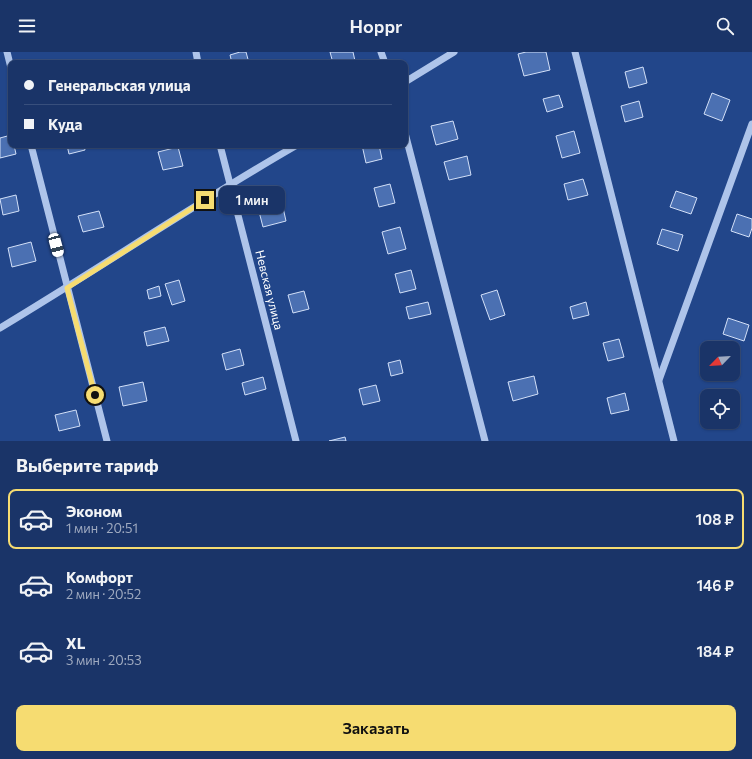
<!DOCTYPE html>
<html lang="ru">
<meta charset="utf-8">
<style>
body{margin:0;font-family:Commissioner,sans-serif;background:#273f71;color:#f1f3f6;height:100vh;display:flex;flex-direction:column;font-size:15px;white-space:nowrap}
*{box-sizing:border-box;margin:0}
p{font-size:13px;color:#9faac0}
.icon{flex:none;width:22px;height:22px;fill:none;stroke:currentColor;stroke-width:2;stroke-linecap:round;stroke-linejoin:round}
.map{position:relative;height:389px;overflow:hidden}
.side{display:flex;flex-direction:column;background:#1a3468;flex:1}
.side>*{flex:none}
.banner{position:absolute;left:8px;top:8px;width:400px;height:88px;border-radius:8px;box-shadow:0 1px 3px #0004,0 0 0 1px #384f7c;display:grid;align-content:center;height:88px;padding:0 16px;background:#1a3468}
.needle{width:26px;rotate:245deg}
.fabs{position:absolute;left:700px;top:289px;display:grid;gap:8px}
.fabs a{display:grid;place-items:center;width:40px;height:40px;border-radius:8px;background:#1a3468;box-shadow:0 1px 3px #0004,0 0 0 1px #384f7c;font-size:20px}
.end{position:absolute;width:18px;height:18px;margin:-9px;border:5px solid #f6dc71;background:#111;box-shadow:0 0 0 2px #111}
.from{border-radius:50%}
.bubble{position:absolute;height:28px;border-radius:8px;background:#1a3468;box-shadow:0 1px 3px #0004,0 0 0 1px #384f7c;font-size:13px;font-weight:600;line-height:28px;text-align:center}
.car{position:absolute;width:12px;height:24px;margin:-12px -6px;border-radius:5px;box-shadow:0 0 3px 1px #0007;background:linear-gradient(#fff 24%,#345 0 40%,#fff 0 76%,#345 0 86%,#fff 0)}
.banner b{display:flex;align-items:center;gap:14px;height:38px;font-size:15px}
.banner b+b{border-top:1px solid #384f7c}
.banner i{width:10px;height:10px;background:#f1f3f6}
ul{padding:0;list-style:none}
li{display:flex;align-items:center;gap:12px;height:60px;margin:0 8px 6px;padding:0 8px;border:2px solid transparent;border-radius:8px}
li div{flex:1}
li b{display:block;font-size:15px}
li em{font-style:normal;font-weight:600}
li.current{border-color:#f6dc71}
li>.icon{width:36px;height:36px;stroke-width:1.5}
h2{padding:0 16px;font-size:18px;line-height:48px}
.cta{display:flex;gap:8px;margin-top:auto;padding:8px 16px}
.cta a{flex:1;height:46px;border-radius:8px;background:#f6dc71;color:#111;font-size:16px;font-weight:600;line-height:46px;text-align:center}
header{display:flex;justify-content:space-between;align-items:center;height:52px;padding:0 16px;background:#1a3468;font-size:18px;font-weight:600}
.map>svg:first-child{display:block}
</style>
<header><svg class="icon" aria-label="menu" viewBox="0 0 24 24"><path d="M4 6h16M4 12h16M4 18h16"/></svg>Hoppr<svg class="icon" aria-label="search" viewBox="0 0 24 24"><circle cx="10" cy="10" r="6"/><path d="M15 15l6 6"/></svg></header>
<div class="map">
<svg width="752" height="389" viewBox="0 0 752 389">
<rect width="100%" height="100%" fill="#22468a"/>
<g fill="#4b70b2" stroke="#d3e0f8">
<path d="M240,0H246L249,11H232L230,3Z"/>
<path d="M330,0H353L355,9L333,11Z"/>
<path d="M526,0H546L550,18L524,24L518,2Z"/>
<path d="M643,15L647,31L629,36L625,20Z"/>
<path d="M712,41L730,48L722,69L704,62Z"/>
<path d="M559,43L563,55L547,60L543,47Z"/>
<path d="M639,49L643,65L625,70L621,54Z"/>
<path d="M453,69L458,87L436,93L431,74Z"/>
<path d="M574,79L580,101L562,106L556,84Z"/>
<path d="M11,83V93H14L16,102L0,106V86Z"/>
<path d="M67,93H84L85,98L69,102Z"/>
<path d="M362,93H379L382,107L366,111Z"/>
<path d="M178,95L183,114L163,118L158,100Z"/>
<path d="M467,104L471,123L449,128L444,110Z"/>
<path d="M583,127L588,143L568,148L564,132Z"/>
<path d="M390,132L395,151L379,155L374,136Z"/>
<path d="M676,139L697,146L691,162L670,155Z"/>
<path d="M280,142L286,169L263,175L256,148Z"/>
<path d="M16,143L19,159L3,163L0,147Z"/>
<path d="M99,159L104,175L83,180L78,164Z"/>
<path d="M737,162L752,167V176L749,185L731,179Z"/>
<path d="M400,175L406,197L388,202L382,180Z"/>
<path d="M662,177L683,183L678,199L657,192Z"/>
<path d="M31,190L36,209L12,215L8,196Z"/>
<path d="M411,218L416,237L400,241L395,222Z"/>
<path d="M179,228L185,249L172,253L165,232Z"/>
<path d="M159,234L161,244L149,247L147,238Z"/>
<path d="M497,238L505,263L490,268L481,243Z"/>
<path d="M304,239L309,257L293,261L288,243Z"/>
<path d="M428,250L431,262L409,267L406,255Z"/>
<path d="M586,250L589,263L573,267L570,255Z"/>
<path d="M728,266L749,273L744,289L723,282Z"/>
<path d="M165,275L169,289L147,294L144,280Z"/>
<path d="M619,287L624,305L608,309L603,291Z"/>
<path d="M240,297L244,313L226,318L222,302Z"/>
<path d="M400,308L403,321L391,324L388,311Z"/>
<path d="M534,324L538,342L513,349L508,330Z"/>
<path d="M263,325L266,337L245,343L242,331Z"/>
<path d="M143,330L147,349L123,354L119,335Z"/>
<path d="M376,333L380,349L363,353L359,337Z"/>
<path d="M625,341L629,358L611,362L607,346Z"/>
<path d="M76,358L80,374L59,379L55,363Z"/>
<path d="M345,385L346,389H329Z"/>
</g>
<g fill="none" stroke-linecap="round" stroke-linejoin="round">
<g stroke="#aec4ea" stroke-width="7">
<path d="M7,0L11,16"/>
<path d="M196,0L198,11"/>
<path d="M381,0L385,11"/>
<path d="M575,0L674,389"/>
<path d="M405,30L454,0"/>
<path d="M405,81L485,389"/>
<path d="M31,93L107,389"/>
<path d="M220,93L296,389"/>
<path d="M0,276C100,216 196,151 297,93"/>
<path d="M659,328L752,72"/>
</g>
</g>
<g fill="none" stroke-linecap="round" stroke-linejoin="round">
<path stroke="#f6dc71" stroke-width="5" d="M95,343L67,236L205,148"/>
</g>
<g text-anchor="middle" stroke-width="3" stroke-linejoin="round" paint-order="stroke">
<g font-size="12" fill="#fff" stroke="#22468a">
<text transform="translate(269 238) rotate(76)" y="4">Невская улица</text>
</g>
</g>
</svg>
<div class="fabs">
<a><svg class="needle" viewBox="-14 -14 28 28"><path d="M0-13l5 13h-10z" fill="#e53935"/><path d="M0 13l5-13h-10z" fill="#9faac0"/></svg></a>
<a><svg class="icon" aria-label="locate" viewBox="0 0 24 24"><circle cx="12" cy="12" r="6"/><path d="M12 2v4M12 18v4M2 12h4M18 12h4"/></svg></a>
</div>
<i class="end from" style="left:95px;top:343px"></i>
<i class="end" style="left:205px;top:148px"></i>
<div class="bubble" style="left:219px;top:134px;width:66px">1 мин</div>
<i class="car" style="left:56px;top:193px;rotate:165deg"></i>
<div class="banner">
<b><i class="from"></i>Генеральская улица</b>
<b><i></i>Куда</b>
</div>
</div>
<section class="side">
<h2>Выберите тариф</h2>
<ul>
<li class="current"><svg class="icon" aria-label="car" viewBox="0 0 24 24"><path d="M5 17H2v-5l4-1 3-4h7l3 4 3 1v5h-3M9 17h6M6 11h13"/><circle cx="7" cy="17" r="2"/><circle cx="17" cy="17" r="2"/></svg><div><b>Эконом</b><p>1 мин · 20:51</p></div><em>108 ₽</em></li>
<li><svg class="icon" aria-label="car" viewBox="0 0 24 24"><path d="M5 17H2v-5l4-1 3-4h7l3 4 3 1v5h-3M9 17h6M6 11h13"/><circle cx="7" cy="17" r="2"/><circle cx="17" cy="17" r="2"/></svg><div><b>Комфорт</b><p>2 мин · 20:52</p></div><em>146 ₽</em></li>
<li><svg class="icon" aria-label="car" viewBox="0 0 24 24"><path d="M5 17H2v-5l4-1 3-4h7l3 4 3 1v5h-3M9 17h6M6 11h13"/><circle cx="7" cy="17" r="2"/><circle cx="17" cy="17" r="2"/></svg><div><b>XL</b><p>3 мин · 20:53</p></div><em>184 ₽</em></li>
</ul>
<div class="cta"><a>Заказать</a></div>
</section>
